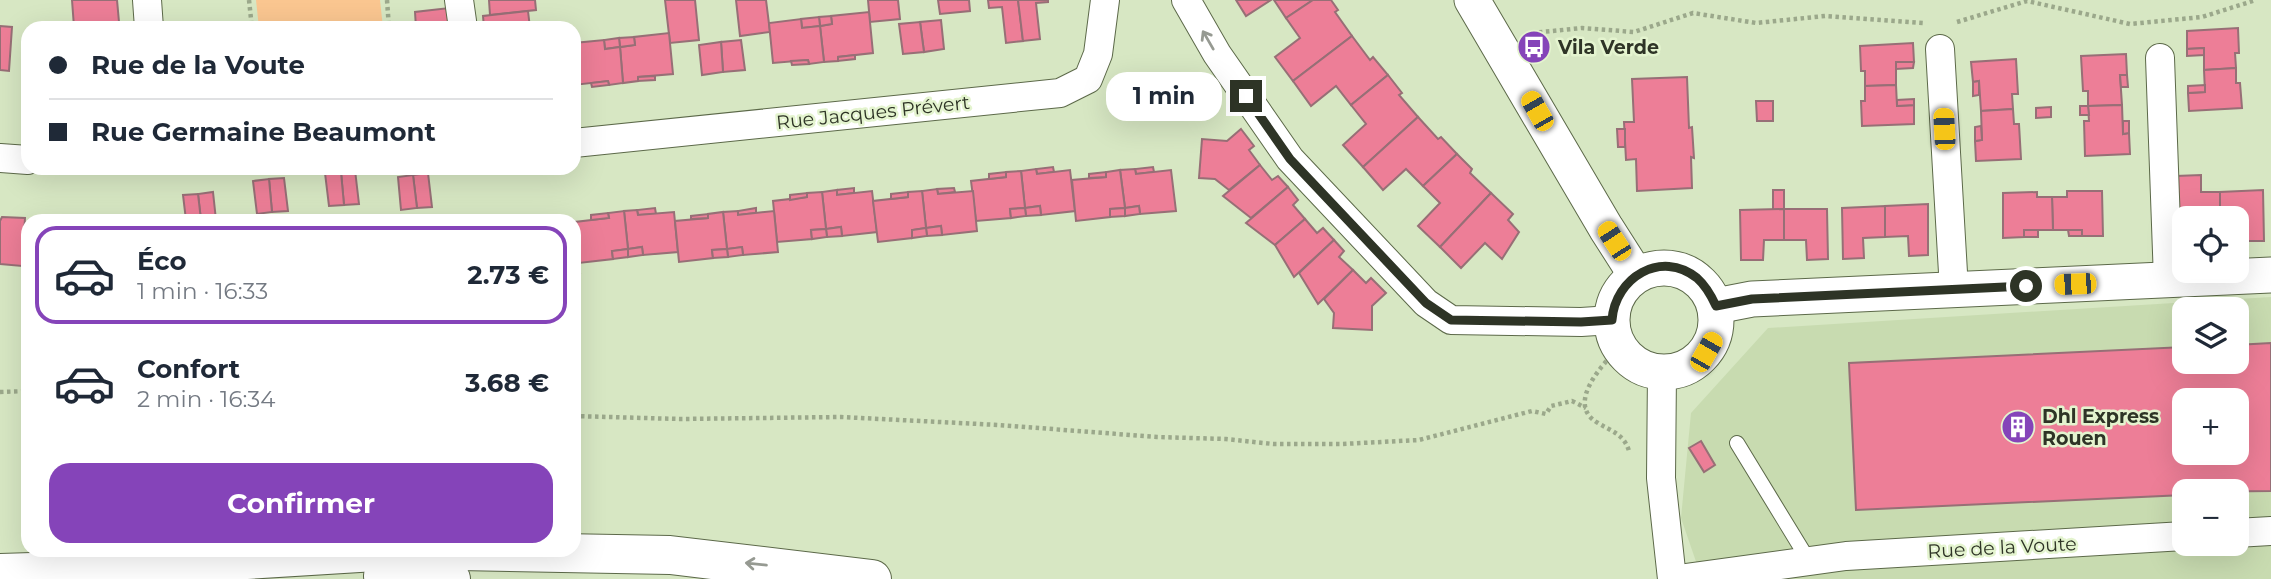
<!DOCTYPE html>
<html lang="fr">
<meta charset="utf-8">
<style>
body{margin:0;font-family:Montserrat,sans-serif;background:#f2f2f3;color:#1f2937;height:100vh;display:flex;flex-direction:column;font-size:26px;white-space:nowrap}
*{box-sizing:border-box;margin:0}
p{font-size:23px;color:#747a83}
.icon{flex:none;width:38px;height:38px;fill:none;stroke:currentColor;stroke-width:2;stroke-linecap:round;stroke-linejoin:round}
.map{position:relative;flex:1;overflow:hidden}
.panel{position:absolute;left:21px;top:214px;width:560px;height:343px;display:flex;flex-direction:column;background:#fff;border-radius:21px;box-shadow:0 7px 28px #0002}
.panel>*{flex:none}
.guide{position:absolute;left:21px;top:21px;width:560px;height:154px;border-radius:21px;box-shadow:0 7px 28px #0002;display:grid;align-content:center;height:154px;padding:0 28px;background:#fff}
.fabs{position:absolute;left:2172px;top:206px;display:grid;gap:14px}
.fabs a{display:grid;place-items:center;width:77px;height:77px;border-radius:14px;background:#fff;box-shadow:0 7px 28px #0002;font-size:35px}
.end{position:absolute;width:32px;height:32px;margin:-16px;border:9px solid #2e3426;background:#fff;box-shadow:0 0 0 4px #fff}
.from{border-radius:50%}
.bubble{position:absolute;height:49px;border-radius:21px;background:#fff;box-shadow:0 7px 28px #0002;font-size:23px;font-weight:700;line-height:49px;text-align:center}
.car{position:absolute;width:21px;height:42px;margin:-21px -10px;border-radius:9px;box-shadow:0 0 5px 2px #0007;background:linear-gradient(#f5c518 24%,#345 0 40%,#f5c518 0 76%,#345 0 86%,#f5c518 0)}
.guide b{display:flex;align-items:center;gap:24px;height:66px;font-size:26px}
.guide b+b{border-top:2px solid #e0e1e3}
.guide i{width:18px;height:18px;background:#1f2937}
ul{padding:12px 0 0;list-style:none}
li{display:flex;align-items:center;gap:21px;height:98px;margin:0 14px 10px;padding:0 14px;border:4px solid transparent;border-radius:21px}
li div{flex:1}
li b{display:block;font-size:26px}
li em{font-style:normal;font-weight:700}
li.on{border-color:#8544b9}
li>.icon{width:63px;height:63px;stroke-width:1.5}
.cta{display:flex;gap:14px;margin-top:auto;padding:14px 28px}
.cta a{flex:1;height:80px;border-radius:21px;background:#8544b9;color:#fff;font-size:28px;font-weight:700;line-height:80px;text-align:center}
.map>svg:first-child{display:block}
</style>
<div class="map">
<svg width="2271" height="579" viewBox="0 0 2271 579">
<rect width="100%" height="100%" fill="#d7e7c3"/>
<path fill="#c8dbb0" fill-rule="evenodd" d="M2271,297V579H1702L1681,518L1691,413L1768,328ZM2184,310H2236V362H2184ZM2184,401H2236V453H2184ZM2184,492H2236V544H2184Z"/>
<path fill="#fac690" d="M256,0H380L383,28H259Z"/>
<g fill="#ed7e97" stroke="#976f76" stroke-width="2" fill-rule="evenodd">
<path d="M72,0H117L119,22L74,27Z"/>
<path d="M489,0H535L536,10L490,15Z"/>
<path d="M665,0H695L699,40L670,43Z"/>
<path d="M736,0H766L770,32L740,36Z"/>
<path d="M868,0H898L900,19L870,22Z"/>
<path d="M938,0H969L970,11L940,14Z"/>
<path d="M988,0H1018L1023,41L1006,43L1002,7L989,8Z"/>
<path d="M1018,0H1048V2L1036,3L1040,39L1023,41Z"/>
<path d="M1236,0H1271L1246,16Z"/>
<path d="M1274,0H1313L1286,18Z"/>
<path d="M1313,0H1331L1338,10L1335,12L1352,36L1293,81L1275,57L1300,38L1286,18Z"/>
<path d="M449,8L451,28H416L415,12Z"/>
<path d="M528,11L530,28H484L483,16Z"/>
<path d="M869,12L873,53L838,57V61L824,62L820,26L832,24L831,16Z"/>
<path d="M831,16L832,24L820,26L819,17Z"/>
<path d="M819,17L820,26L802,28L801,19Z"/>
<path d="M801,19L802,28L820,26L824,62L809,64L808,60L773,63L769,23Z"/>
<path d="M941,20L944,49L924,52L920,22Z"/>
<path d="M119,22L120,28H74V27Z"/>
<path d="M920,22L924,52L903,54L899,24Z"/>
<path d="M0,26L12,27L9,71L0,70Z"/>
<path d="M2238,28L2239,53H2235L2236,68L2204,70V48L2187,49V31Z"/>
<path d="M669,33L673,74L638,77V81L623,83L620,47L635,45L634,37Z"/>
<path d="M1352,36L1370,60L1373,57L1388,75L1351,105L1336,86L1311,106L1293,81Z"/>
<path d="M634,37L635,45L620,47L619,38Z"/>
<path d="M619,38L620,47L605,49L604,40Z"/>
<path d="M604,40L605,49L620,47L623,83L609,85L608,81L574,85V43Z"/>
<path d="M741,40L745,70L723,72L721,42Z"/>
<path d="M721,42L723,72L702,75L699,45Z"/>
<path d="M1913,43L1914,62H1896V85L1865,86V71H1861L1860,46Z"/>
<path d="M2204,48V55L2187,56V49Z"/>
<path d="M2126,54L2127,75H2120L2122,105L2088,106V91H2083L2081,56Z"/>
<path d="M855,55V59L838,61V57Z"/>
<path d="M2016,59L2018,94H2012L2013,109L1981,111L1979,81L1973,82L1971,62Z"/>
<path d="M808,60L809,64L792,65L791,61Z"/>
<path d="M1896,62H1914L1913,68L1896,69Z"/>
<path d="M2236,68V83H2240L2242,108L2189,111L2188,93L2205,92L2204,70Z"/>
<path d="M1388,75L1402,93L1399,95L1418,117L1363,167L1343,145L1366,124L1351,105Z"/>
<path d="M2120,75H2127L2128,87H2121Z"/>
<path d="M655,76V80L638,81V77Z"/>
<path d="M1687,77L1689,128L1692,127L1694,158L1691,157L1692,188L1637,191L1636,159L1626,160L1624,122H1634L1632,79Z"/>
<path d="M608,81L609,85L592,87L591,83Z"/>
<path d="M1979,81V95L1973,96V82Z"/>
<path d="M1896,85L1897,106L1914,105V124L1862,126L1861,101H1865V86Z"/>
<path d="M2205,85V92L2188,93V86Z"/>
<path d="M1914,99V105L1897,106V100Z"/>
<path d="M1756,101H1773V121H1757Z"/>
<path d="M2122,105L2123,134L2129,133L2130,154L2085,156L2084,121H2089L2088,106Z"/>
<path d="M2080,106H2088L2089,115H2080Z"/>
<path d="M2051,107V117L2036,118V108Z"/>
<path d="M2013,109L2014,124H2019L2021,159L1976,161L1975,141L1982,140L1981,111Z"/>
<path d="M1418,117L1438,139L1441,137L1457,154L1423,186L1406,169L1383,190L1363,167Z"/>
<path d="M2123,121H2129V133L2123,134Z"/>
<path d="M1981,126L1982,140L1975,141V127Z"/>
<path d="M1241,129L1254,146L1249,150L1260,165L1229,190L1215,179L1199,178L1202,139L1227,141Z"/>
<path d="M1617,129H1625V147H1618Z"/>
<path d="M1457,154L1472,169L1470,173L1491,193L1440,247L1418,226L1440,203L1423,186Z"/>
<path d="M1260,165L1272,180L1278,176L1288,187L1251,218L1223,196Z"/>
<path d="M1053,167L1054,172L1037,174L1036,169Z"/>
<path d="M1153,167L1154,172L1136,174L1135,169Z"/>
<path d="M1036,169L1037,174L1070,170L1075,211L1041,215L1040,206L1025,208L1021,171Z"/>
<path d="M1135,169L1136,174L1171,170L1176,211L1140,214L1139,206L1125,208L1120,170Z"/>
<path d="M355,170L359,204L344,205L341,172Z"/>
<path d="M1120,170L1125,208L1110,209V217L1076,221L1072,180L1106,177V172Z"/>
<path d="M1021,171L1025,208L1010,209L1011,218L976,221L971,181L1006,177V172Z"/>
<path d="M341,172L344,205L329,206L325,173Z"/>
<path d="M1006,172V177L989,179V174Z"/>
<path d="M1106,172V177L1089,178V174Z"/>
<path d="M428,173L432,207L417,208L413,175Z"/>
<path d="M413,175L417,208L401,210L398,177Z"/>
<path d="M2201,175V192H2220V219H2184V243H2177L2176,176Z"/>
<path d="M284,178L288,211L272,212L269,179Z"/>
<path d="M269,179L272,212L257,214L253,181Z"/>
<path d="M1288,187L1298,200L1293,205L1305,219L1275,245L1246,223Z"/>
<path d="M854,188V193L837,195V190Z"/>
<path d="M954,188L955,192L938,194L937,189Z"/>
<path d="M937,189L938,194L973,191L977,231L942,235L941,226L926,228L922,191Z"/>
<path d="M837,190V195L872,191L877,232L842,236L841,227L826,229L822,192Z"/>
<path d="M1773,190H1784V209L1773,210Z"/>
<path d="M2263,190L2264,241H2243L2242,222H2236V219H2220V192Z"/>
<path d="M922,191L926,228L912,230V238L878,242L873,201L908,197V192Z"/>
<path d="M2067,191H2102L2103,236H2082V230H2053L2052,197H2067Z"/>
<path d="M213,192L216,220H201L198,194Z"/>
<path d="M822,192L826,229L811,230L812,239L777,242L773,201L807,197V193Z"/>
<path d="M908,192V197L891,199V194Z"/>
<path d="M2037,192V197H2052L2053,230H2024V237L2003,238V193Z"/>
<path d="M807,193V197L790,200V195Z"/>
<path d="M1491,193L1513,214L1508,220L1519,232L1502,259L1485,243L1461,268L1440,247Z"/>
<path d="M198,194L201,220H186L183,195Z"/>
<path d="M1928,204V255L1909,256L1908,236L1885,237V206Z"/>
<path d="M1040,206L1041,215L1026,216L1025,208Z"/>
<path d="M1139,206L1140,214L1125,216V208Z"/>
<path d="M1885,206V237L1863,238L1864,258L1843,259L1842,208Z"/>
<path d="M655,208L656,214L638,215L637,210Z"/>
<path d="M756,208V213L738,215V211Z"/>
<path d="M1025,208L1026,216L1011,218L1010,209Z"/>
<path d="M1125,208V216L1110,217V209Z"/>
<path d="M1784,209V240H1764L1763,260H1741L1740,210Z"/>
<path d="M1784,209H1827L1828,259L1807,260L1806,240H1784Z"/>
<path d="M637,210L638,215L674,212L678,252L643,255L642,247L628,249L624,211Z"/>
<path d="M624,211L628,249L612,251L613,259L579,263L575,222L609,218L608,213Z"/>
<path d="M738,211V215L774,211L778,252L743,255L742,247L727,249L723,212Z"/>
<path d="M723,212L727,249L712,250L713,258L679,262L675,221L708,218V214Z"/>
<path d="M608,213L609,218L591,220V215Z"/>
<path d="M708,214V218L691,219V216Z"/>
<path d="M64,215L112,217V220H64Z"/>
<path d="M2,217L25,218L22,266L0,264V221Z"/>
<path d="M1305,219L1317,233L1323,228L1334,240L1294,277L1275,245Z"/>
<path d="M941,226L942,235L927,236L926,228Z"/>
<path d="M841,227L842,236L827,237L826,229Z"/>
<path d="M926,228L927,236L912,238V230Z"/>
<path d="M826,229L827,237L812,239L811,230Z"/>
<rect x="2024" y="230" width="14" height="7"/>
<path d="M2068,230H2082V236H2069Z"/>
<path d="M574,232H576L580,273H574Z"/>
<path d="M1334,240L1344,251L1339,257L1353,270L1318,304L1299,273Z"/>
<path d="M642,247L643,255L628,257V249Z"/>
<path d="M742,247L743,255L728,257L727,249Z"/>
<path d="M628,249V257L613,259L612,251Z"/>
<path d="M727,249L728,257L713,258L712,250Z"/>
<path d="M1353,270L1366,283L1371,278L1386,293L1372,306V330L1333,328L1334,313L1324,299Z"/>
<path d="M2271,343V491L2184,492V495L1856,510L1849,363L2184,347V362H2236V345ZM2184,401H2236V453H2184Z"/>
<path d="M1701,441L1715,465L1704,472L1689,448Z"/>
</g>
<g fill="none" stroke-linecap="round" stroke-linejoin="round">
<defs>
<path id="service" d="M1737,443L1809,561"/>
<g id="minor">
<path d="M147,0L149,28"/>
<path d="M459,0L463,28"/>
<path d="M1186,0L1217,54L1290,159L1426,303L1451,320L1581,322L1612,320"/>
<path d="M1940,49L1954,290"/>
<path d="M2160,58L2168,280"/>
<path d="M574,143L1060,93L1088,79L1098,54L1105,0"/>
<path d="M0,158L28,160"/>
<path d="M1662,372L1661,478L1672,579"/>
<path d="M2236,533L2271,531"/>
<path d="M1678,579L1846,556L2184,536"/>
</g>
<g id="tertiary">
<path d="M1472,0L1606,228L1636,275"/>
<circle cx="1664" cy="320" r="52"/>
<path d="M1716,306L1752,299L2271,275"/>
</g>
<g id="trunk">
<path d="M102,569L408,550L670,555L872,579"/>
<path d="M0,573L127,569"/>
<path d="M383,576L451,579"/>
</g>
</defs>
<use href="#service" stroke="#5c6949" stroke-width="16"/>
<use href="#minor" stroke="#5c6949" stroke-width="30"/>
<use href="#tertiary" stroke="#5c6949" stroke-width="37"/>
<use href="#trunk" stroke="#5c6949" stroke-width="40"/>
<g stroke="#9ba88b" stroke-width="4.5" stroke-dasharray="3.5 3.5" stroke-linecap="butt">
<path d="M249,0L252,28"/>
<path d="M387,0L389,28"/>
<path d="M1957,22L2027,1L2130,24L2202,17L2256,0"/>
<path d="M1532,33L1582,28L1634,32L1693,13L1756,23L1825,16L1924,23"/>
<path d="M1616,351C1600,367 1566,405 1598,423C1611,431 1624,434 1629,451"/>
<path d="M0,392L28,391"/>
<path d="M574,416L680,419L841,417L999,425L1157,437L1226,439L1273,444H1342L1419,440L1532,411L1546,414L1551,406L1572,401L1586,408"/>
</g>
<use href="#service" stroke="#fff" stroke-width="14"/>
<use href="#minor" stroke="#fff" stroke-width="28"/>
<use href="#tertiary" stroke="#fff" stroke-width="35"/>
<use href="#trunk" stroke="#fff" stroke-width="38"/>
</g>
<defs><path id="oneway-shaft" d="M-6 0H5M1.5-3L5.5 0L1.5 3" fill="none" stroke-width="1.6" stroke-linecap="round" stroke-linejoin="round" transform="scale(1.75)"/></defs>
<g stroke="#969a92">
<use href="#oneway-shaft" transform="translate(1208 40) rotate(-120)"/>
<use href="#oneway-shaft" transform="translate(756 564) rotate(-174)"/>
</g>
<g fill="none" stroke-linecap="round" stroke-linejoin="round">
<path stroke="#2e3426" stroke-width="9" d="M1246,96L1290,159L1426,303L1451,320L1581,322L1612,320C1615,278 1661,249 1697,278C1706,286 1711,295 1716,306L1752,299L2026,286"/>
</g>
<defs>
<symbol id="bus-disc" viewBox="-11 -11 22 22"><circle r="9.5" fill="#8544b9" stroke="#e4f4cf"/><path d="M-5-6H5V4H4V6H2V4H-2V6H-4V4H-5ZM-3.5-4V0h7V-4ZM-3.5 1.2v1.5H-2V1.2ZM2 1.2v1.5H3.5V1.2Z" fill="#fff"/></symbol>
<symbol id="building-disc" viewBox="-11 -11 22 22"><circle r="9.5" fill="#8544b9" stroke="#e4f4cf"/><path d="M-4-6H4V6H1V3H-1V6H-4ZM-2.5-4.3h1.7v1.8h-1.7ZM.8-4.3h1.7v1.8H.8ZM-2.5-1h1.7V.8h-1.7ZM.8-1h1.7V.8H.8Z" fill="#fff"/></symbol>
</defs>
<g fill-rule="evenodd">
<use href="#bus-disc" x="1515" y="28" width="38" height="38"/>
<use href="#building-disc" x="1999" y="408" width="38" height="38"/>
</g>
<g text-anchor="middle" stroke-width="5" stroke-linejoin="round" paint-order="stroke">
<g font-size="19" font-weight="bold" fill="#2e3426" stroke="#e4f4cf" text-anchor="start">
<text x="1558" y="54">Vila Verde</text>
<text x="2042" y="423">Dhl Express<tspan x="2042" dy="22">Rouen</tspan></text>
</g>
<g font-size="19" fill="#2e3426" stroke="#e4f4cf">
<text transform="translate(873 112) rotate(-6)" y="7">Rue Jacques Prévert</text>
<text transform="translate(2002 547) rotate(-3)" y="7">Rue de la Voute</text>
</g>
</g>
</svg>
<div class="fabs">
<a><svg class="icon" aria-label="locate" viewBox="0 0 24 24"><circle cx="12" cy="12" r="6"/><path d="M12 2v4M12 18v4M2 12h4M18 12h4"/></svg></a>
<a><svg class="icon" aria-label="layers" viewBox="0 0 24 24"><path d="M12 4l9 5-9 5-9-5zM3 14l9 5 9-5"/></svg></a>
<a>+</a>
<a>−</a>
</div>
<i class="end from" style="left:2026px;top:286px"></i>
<i class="end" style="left:1246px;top:96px"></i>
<div class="bubble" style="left:1106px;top:72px;width:116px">1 min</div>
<i class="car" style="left:1537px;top:111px;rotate:330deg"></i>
<i class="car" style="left:1944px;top:129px;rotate:357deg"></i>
<i class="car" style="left:1614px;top:241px;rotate:327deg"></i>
<i class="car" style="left:2075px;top:284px;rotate:268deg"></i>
<i class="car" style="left:1706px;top:352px;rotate:30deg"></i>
<div class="guide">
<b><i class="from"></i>Rue de la Voute</b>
<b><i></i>Rue Germaine Beaumont</b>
</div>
<section class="panel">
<ul>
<li class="on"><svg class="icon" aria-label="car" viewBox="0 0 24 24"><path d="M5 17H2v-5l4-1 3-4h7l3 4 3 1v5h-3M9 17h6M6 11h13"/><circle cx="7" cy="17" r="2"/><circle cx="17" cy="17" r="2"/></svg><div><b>Éco</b><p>1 min · 16:33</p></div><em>2.73 €</em></li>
<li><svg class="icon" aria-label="car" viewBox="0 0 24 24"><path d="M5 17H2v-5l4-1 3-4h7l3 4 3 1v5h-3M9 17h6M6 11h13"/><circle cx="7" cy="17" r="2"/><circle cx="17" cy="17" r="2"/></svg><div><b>Confort</b><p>2 min · 16:34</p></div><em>3.68 €</em></li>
</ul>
<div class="cta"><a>Confirmer</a></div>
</section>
</div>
